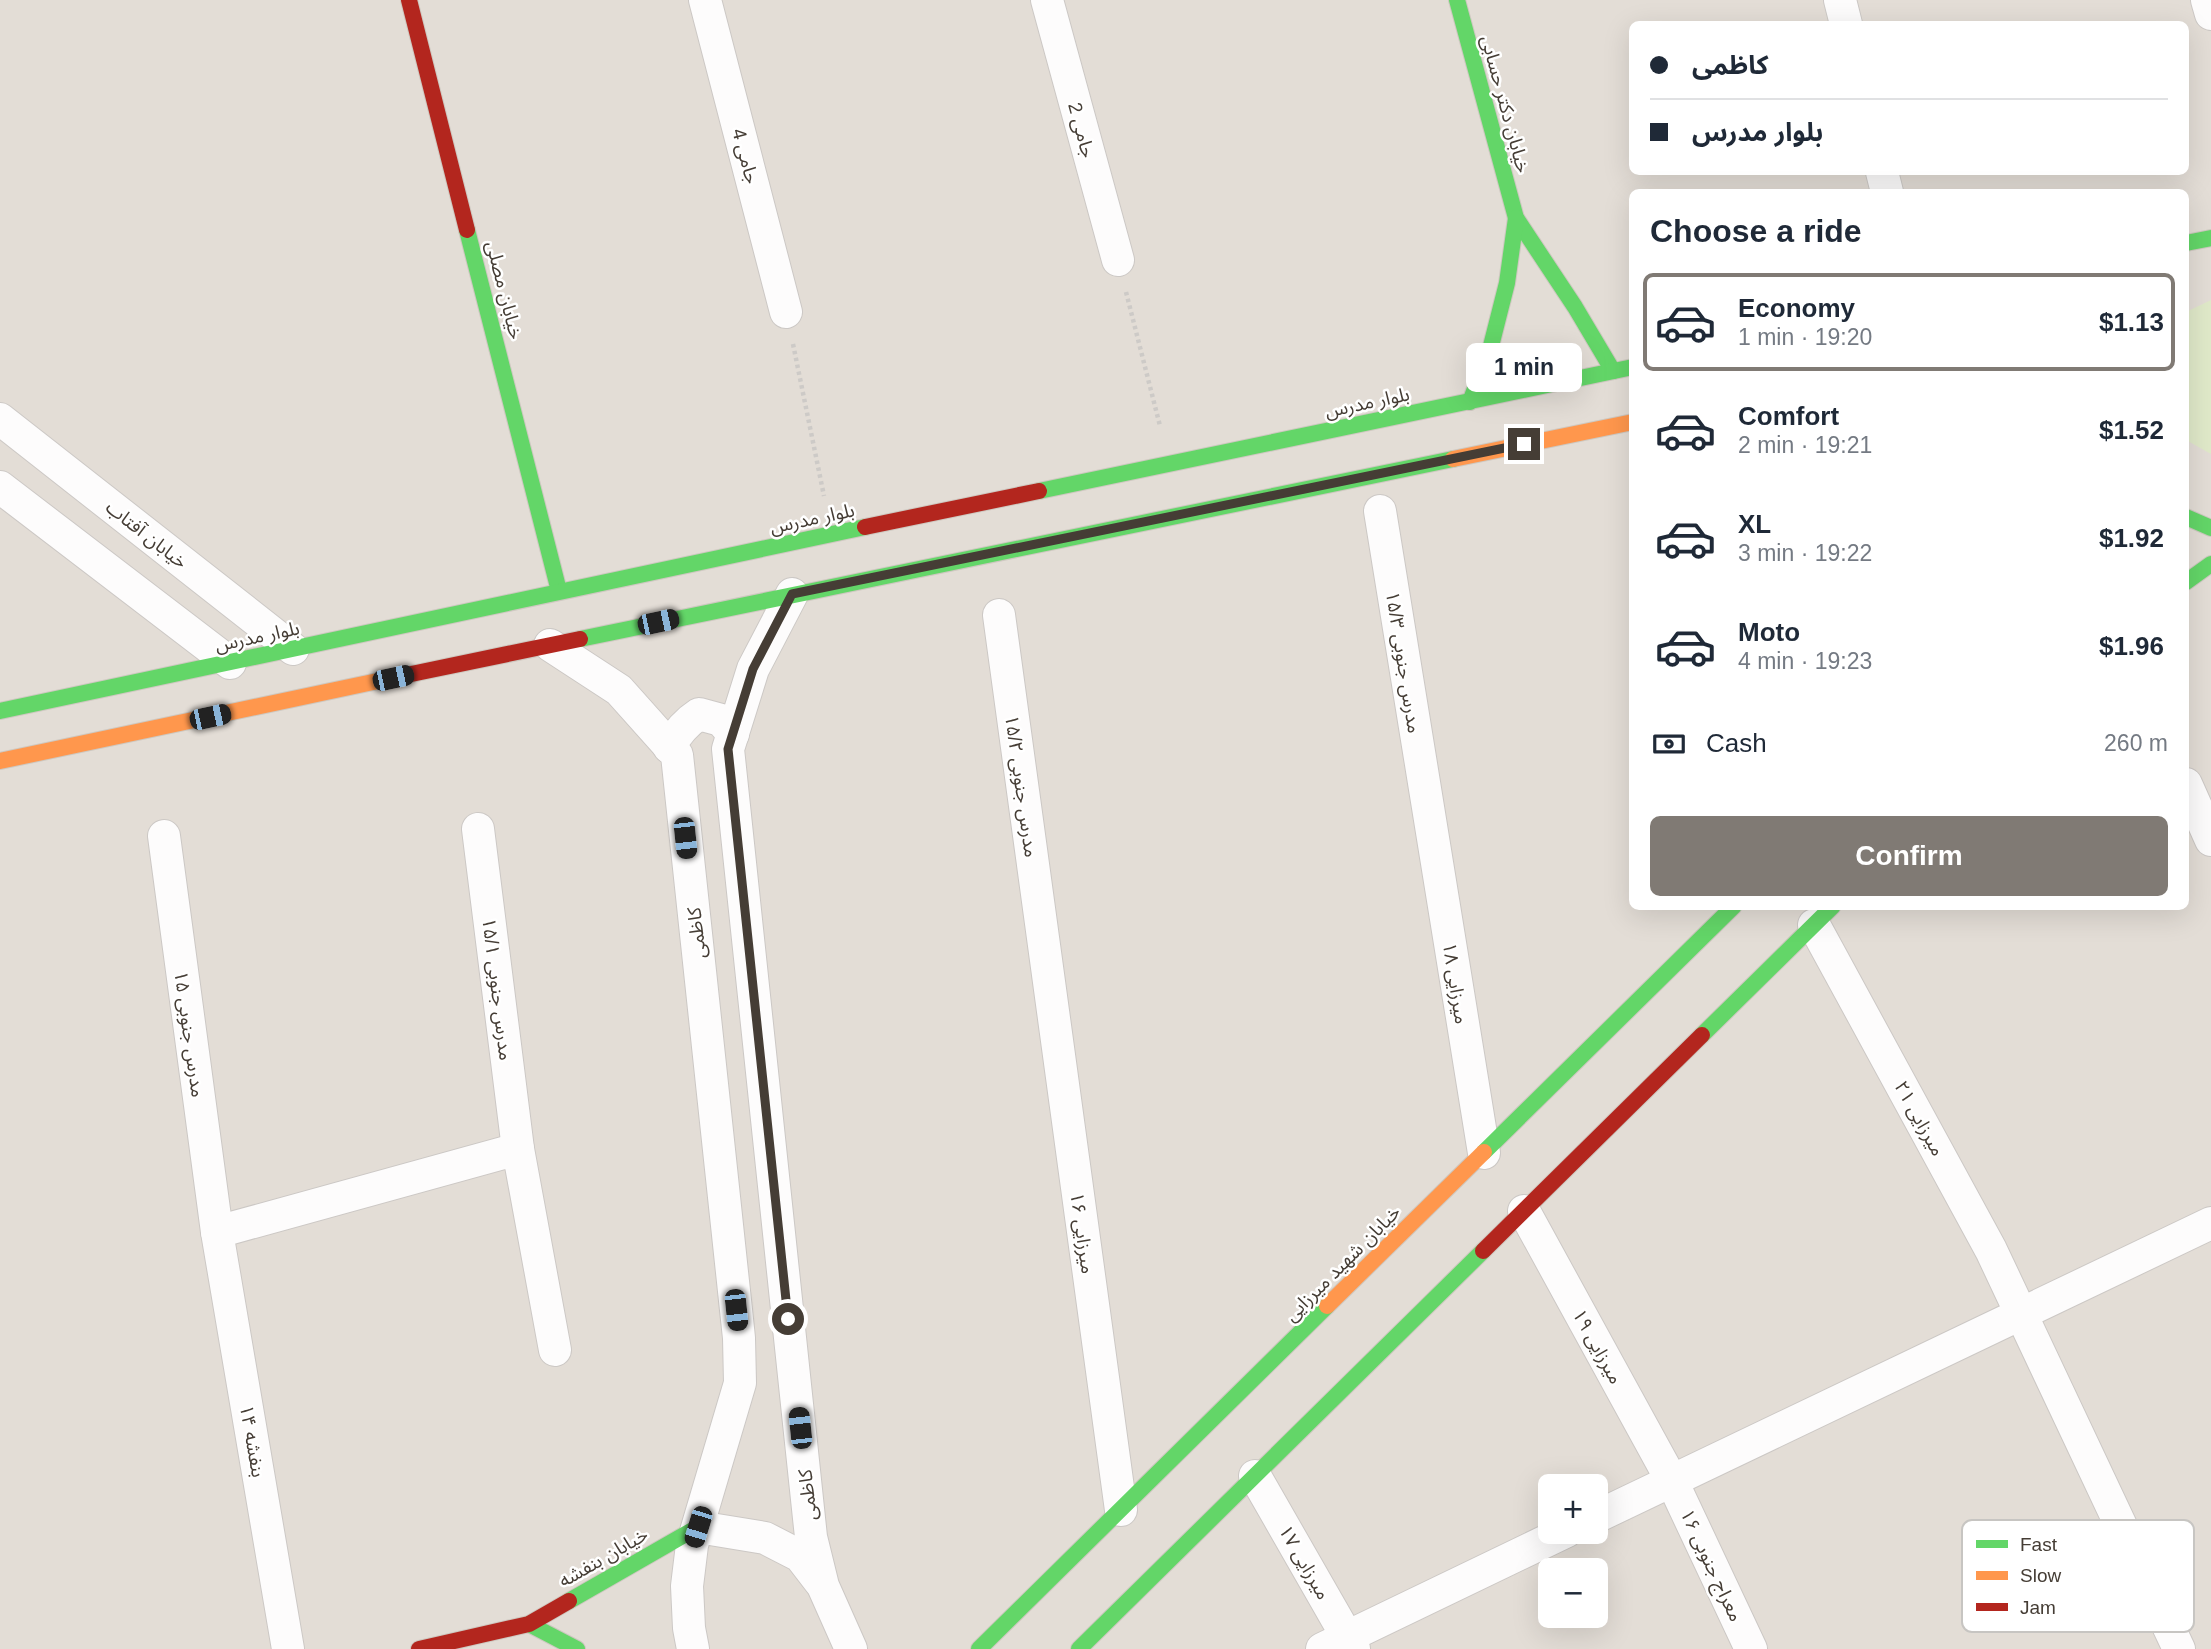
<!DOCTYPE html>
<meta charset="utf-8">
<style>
body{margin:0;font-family:Arial,"Noto Sans Arabic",sans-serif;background:#f6f6f7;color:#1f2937;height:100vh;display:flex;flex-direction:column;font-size:26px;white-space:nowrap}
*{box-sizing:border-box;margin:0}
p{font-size:23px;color:#747a83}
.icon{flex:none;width:38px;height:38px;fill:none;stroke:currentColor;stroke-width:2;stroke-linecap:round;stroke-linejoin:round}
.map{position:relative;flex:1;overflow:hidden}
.drawer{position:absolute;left:1629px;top:189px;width:560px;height:721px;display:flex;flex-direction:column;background:#fff;border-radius:10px;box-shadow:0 7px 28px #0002}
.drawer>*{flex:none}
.hud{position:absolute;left:1629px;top:21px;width:560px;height:154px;border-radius:10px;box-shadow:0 7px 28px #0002;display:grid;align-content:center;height:154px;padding:0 21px;background:#fff}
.tools{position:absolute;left:1538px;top:1474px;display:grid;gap:14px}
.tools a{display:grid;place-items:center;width:70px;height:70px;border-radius:10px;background:#fff;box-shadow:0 7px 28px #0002;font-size:35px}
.end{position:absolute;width:32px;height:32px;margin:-16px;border:9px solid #453d35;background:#fff;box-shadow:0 0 0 4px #fff}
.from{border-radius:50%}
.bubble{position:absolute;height:49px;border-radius:10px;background:#fff;box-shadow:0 7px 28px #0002;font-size:23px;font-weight:700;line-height:49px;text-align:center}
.car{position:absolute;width:21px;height:42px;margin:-21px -10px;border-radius:9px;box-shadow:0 0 5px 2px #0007;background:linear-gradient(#222 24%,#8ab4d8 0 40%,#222 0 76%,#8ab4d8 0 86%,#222 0)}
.hud b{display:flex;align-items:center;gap:24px;height:66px;font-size:26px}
.hud b+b{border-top:2px solid #e0e1e3}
.hud i{width:18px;height:18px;background:#1f2937}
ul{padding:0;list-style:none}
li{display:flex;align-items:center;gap:21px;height:98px;margin:0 14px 10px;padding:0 7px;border:4px solid transparent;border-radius:10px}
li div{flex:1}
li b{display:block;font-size:26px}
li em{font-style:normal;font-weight:700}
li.active{border-color:#807a74}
li>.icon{width:63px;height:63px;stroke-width:1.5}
h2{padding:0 21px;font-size:32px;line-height:84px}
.pay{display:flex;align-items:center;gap:18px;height:77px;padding:0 21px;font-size:26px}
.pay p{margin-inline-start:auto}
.cta{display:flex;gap:14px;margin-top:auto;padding:14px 21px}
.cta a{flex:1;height:80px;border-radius:10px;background:#807a74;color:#fff;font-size:28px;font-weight:700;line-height:80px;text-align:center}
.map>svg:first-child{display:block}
</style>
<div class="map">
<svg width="2211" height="1649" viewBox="0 0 2211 1649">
<rect width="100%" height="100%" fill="#efece9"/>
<path fill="#e3ddd6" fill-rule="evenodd" d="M0,0H2211V1649H0ZM1633,24H2186V172H1633ZM1633,192H2186V906H1633ZM1550,1486H1596V1531H1550ZM1550,1570H1596V1615H1550Z"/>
<path fill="#e0e9c9" d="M2211,300V454L2186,440V312Z"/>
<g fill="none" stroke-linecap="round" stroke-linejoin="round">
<defs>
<g id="street">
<path d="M705,0L786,312"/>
<path d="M1047,0L1118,260"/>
<path d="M1840,0L1846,24"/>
<path d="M2207,0L2211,14"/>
<path d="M1882,172L1887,192"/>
<path d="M0,419L293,649"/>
<path d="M0,487L230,663"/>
<path d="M1380,511L1484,1153"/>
<path d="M792,594L753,669L728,749L811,1537L823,1586L851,1649"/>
<path d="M999,615L1121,1510"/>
<path d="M550,645L619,690L677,755L739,1338L740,1383L692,1545L687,1586L689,1628L693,1649"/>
<path d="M669,747C677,733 685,723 699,714L721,720L733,734"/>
<path d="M2186,784L2211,840"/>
<path d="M478,829L518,1149"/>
<path d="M164,836L217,1232L288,1649"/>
<path d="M1814,925L1991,1250L2179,1649"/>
<path d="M1524,1211L1672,1481L1751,1649"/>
<path d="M217,1232L518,1149L555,1350"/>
<path d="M1255,1476L1354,1649"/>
<path d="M1596,1517L2211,1223"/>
<path d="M698,1527L765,1538L800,1556L820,1582"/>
<path d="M1322,1649L1567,1531"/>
</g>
<g id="fast">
<path d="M1457,0L1516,218L1575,307L1613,371"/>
<path d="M467,230L559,591"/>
<path d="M2186,243L2211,238"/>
<path d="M1470,402L1491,346L1507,283L1516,218"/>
<path d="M1039,491L1633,367"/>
<path d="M2186,517L2211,528"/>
<path d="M2186,582L2211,564"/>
<path d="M580,639L1453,459"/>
<path d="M0,711L865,527"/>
<path d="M1702,1035L1833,906"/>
<path d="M1484,1152L1734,906"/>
<path d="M569,1601L698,1527"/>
<path d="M529,1624L577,1649"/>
<path d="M979,1649L1327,1306"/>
<path d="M1079,1649L1483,1251"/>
</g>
<g id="slow">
<path d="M1453,459L1633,422"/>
<path d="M0,761L392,678"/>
<path d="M1327,1306L1484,1152"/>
</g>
<g id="jam">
<path d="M409,0L467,230"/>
<path d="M865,527L1039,491"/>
<path d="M392,678L580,639"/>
<path d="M1483,1251L1702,1035"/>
<path d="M419,1649L529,1624L569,1601"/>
</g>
</defs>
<use href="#street" stroke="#ccc8c5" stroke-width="34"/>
<use href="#fast" stroke="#cec8c0" stroke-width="18"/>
<use href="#slow" stroke="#cec8c0" stroke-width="18"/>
<use href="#jam" stroke="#cec8c0" stroke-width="18"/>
<g stroke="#cdcac7" stroke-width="4.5" stroke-dasharray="3.5 3.5" stroke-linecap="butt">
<path d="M1126,292L1160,426"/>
<path d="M793,344L824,496"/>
</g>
<use href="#street" stroke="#fdfcfc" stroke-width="32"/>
<use href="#fast" stroke="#63d668" stroke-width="16"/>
<use href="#slow" stroke="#ff974d" stroke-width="16"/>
<use href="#jam" stroke="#b3261e" stroke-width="16"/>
</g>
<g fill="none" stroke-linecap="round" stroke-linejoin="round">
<path stroke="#453d35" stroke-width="9" d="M788,1319L728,749L753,669L792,594L1524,444"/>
</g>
<g text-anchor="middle" stroke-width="5" stroke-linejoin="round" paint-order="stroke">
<g font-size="19" fill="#453d35" stroke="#fff">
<text transform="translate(1506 104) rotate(75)" y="7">خیابان دکتر حسابی</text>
<text transform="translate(1082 130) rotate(75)" y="7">جامی 2</text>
<text transform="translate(746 156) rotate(75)" y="7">جامی 4</text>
<text transform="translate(505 290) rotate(76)" y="7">خیابان مصلی</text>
<text transform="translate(1367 402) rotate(-12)" y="7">بلوار مدرس</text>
<text transform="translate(812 518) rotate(-12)" y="7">بلوار مدرس</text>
<text transform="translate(147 534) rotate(38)" y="7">خیابان آفتاب</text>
<text transform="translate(257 636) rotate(-12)" y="7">بلوار مدرس</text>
<text transform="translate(1404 662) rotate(81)" y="7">مدرس جنوبی ۱۵/۳</text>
<text transform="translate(1022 786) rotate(82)" y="7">مدرس جنوبی ۱۵/۲</text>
<text transform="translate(696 933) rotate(-96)" y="7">کاظمی</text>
<text transform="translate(1456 983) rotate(81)" y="7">میرزایی ۱۸</text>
<text transform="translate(498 989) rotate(83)" y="7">مدرس جنوبی ۱۵/۱</text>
<text transform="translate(190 1034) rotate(82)" y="7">مدرس جنوبی ۱۵</text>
<text transform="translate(1920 1118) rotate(61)" y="7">میرزایی ۲۱</text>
<text transform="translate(1083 1233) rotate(82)" y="7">میرزایی ۱۶</text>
<text transform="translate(1342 1263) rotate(-45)" y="7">خیابان شهید میرزایی</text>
<text transform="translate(1598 1346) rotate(61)" y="7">میرزایی ۱۹</text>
<text transform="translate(253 1441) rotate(80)" y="7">بنفشه ۱۴</text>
<text transform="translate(807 1495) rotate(-96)" y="7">کاظمی</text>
<text transform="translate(603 1557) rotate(-30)" y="7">خیابان بنفشه</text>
<text transform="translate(1305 1562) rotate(60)" y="7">میرزایی ۱۷</text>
<text transform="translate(1712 1565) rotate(65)" y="7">معراج جنوبی ۱۶</text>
</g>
</g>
<rect x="1962" y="1520" width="232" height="112" rx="10" fill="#fff" stroke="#c7c5c2" stroke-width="2"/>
<rect x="1976" y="1540" width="32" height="8" fill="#63d668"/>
<rect x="1976" y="1571" width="32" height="9" fill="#ff974d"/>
<rect x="1976" y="1603" width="32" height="8" fill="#b3261e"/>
<g font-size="19" fill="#453d35">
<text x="2020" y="1551">Fast</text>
<text x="2020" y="1582">Slow</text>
<text x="2020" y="1614">Jam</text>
</g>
</svg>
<div class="tools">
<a>+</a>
<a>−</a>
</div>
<i class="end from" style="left:788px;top:1319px"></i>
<i class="end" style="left:1524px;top:444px"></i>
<div class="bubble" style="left:1466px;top:343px;width:116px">1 min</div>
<i class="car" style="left:658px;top:622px;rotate:78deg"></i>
<i class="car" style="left:393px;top:678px;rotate:78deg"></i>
<i class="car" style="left:210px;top:717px;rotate:78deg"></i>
<i class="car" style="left:685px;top:838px;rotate:174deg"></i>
<i class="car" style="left:736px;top:1310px;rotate:174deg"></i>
<i class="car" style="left:800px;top:1428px;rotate:354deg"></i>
<i class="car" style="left:698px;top:1527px;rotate:197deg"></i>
<div class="hud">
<b><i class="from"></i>کاظمی</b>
<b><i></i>بلوار مدرس</b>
</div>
<section class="drawer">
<h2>Choose a ride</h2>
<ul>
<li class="active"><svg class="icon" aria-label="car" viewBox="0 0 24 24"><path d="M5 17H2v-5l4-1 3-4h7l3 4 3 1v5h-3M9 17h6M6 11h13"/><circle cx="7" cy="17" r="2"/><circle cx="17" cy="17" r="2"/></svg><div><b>Economy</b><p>1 min · 19:20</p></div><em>$1.13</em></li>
<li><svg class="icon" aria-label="car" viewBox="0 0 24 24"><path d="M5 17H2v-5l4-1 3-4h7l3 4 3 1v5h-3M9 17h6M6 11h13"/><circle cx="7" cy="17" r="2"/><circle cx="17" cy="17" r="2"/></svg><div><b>Comfort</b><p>2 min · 19:21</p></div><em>$1.52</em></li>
<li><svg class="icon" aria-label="car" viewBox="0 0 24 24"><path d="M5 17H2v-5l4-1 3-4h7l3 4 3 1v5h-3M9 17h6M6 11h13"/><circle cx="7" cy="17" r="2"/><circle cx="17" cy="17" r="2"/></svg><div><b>XL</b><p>3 min · 19:22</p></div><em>$1.92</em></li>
<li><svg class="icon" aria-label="car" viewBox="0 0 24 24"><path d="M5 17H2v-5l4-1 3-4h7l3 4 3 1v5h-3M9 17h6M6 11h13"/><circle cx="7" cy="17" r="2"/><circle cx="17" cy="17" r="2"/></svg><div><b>Moto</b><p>4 min · 19:23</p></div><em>$1.96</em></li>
</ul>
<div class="pay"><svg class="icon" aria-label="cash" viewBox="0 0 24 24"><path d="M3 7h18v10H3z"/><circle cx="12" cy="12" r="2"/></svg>Cash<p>260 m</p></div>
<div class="cta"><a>Confirm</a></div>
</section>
</div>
